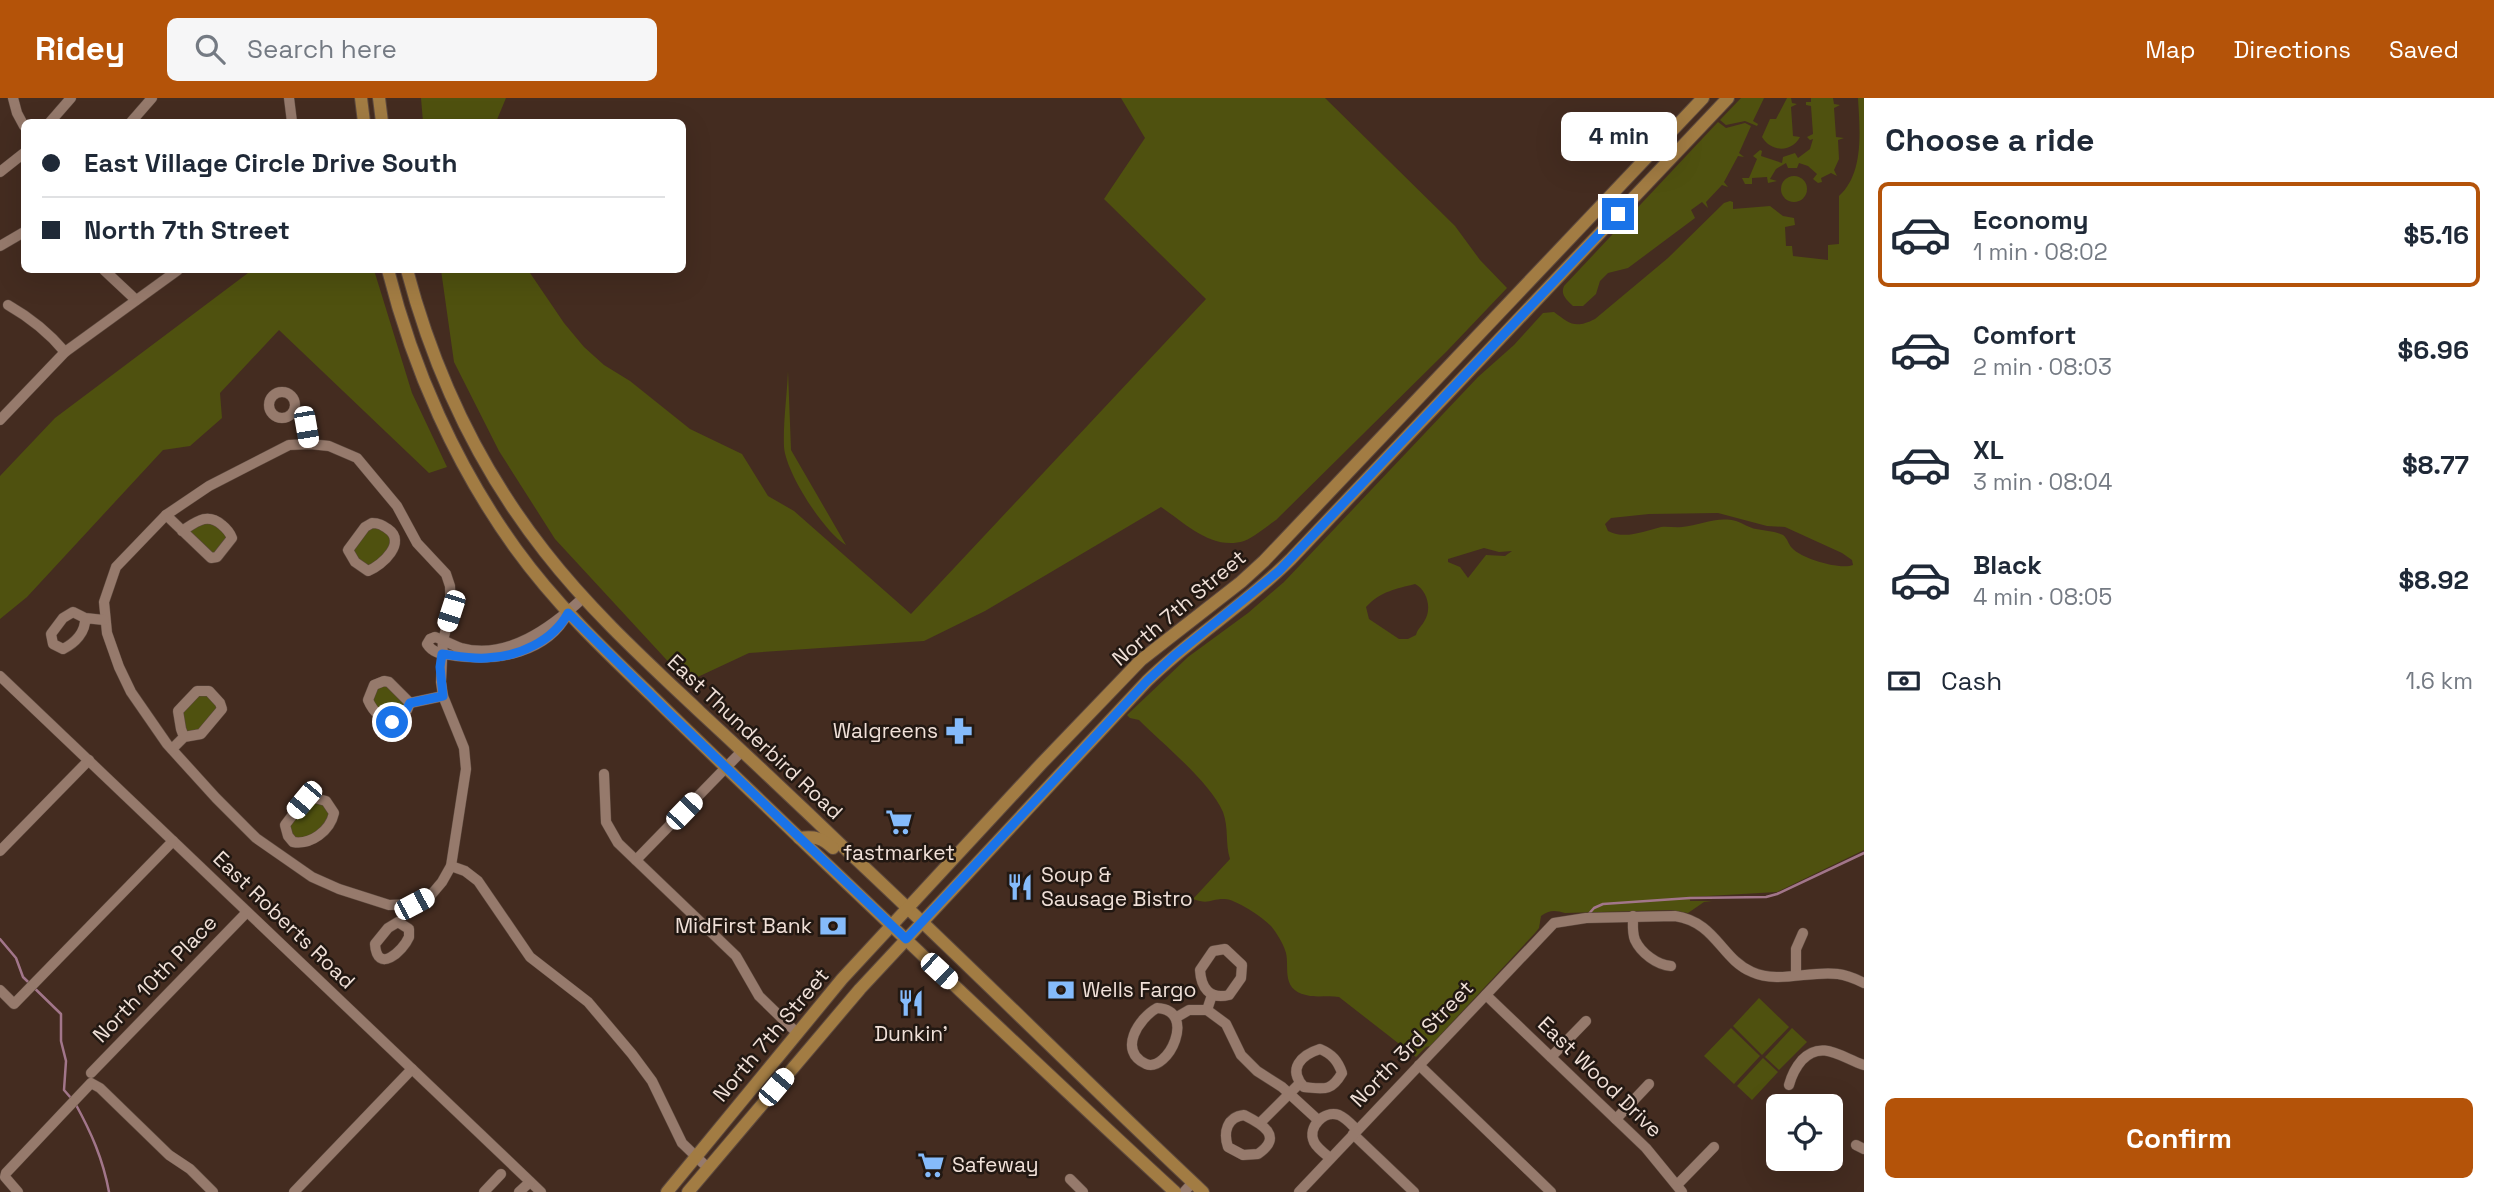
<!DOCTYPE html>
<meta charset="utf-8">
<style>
body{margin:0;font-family:"Space Grotesk",sans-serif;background:#f6f6f7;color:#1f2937;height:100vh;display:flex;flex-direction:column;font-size:26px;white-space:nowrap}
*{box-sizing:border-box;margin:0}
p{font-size:23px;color:#747a83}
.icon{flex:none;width:38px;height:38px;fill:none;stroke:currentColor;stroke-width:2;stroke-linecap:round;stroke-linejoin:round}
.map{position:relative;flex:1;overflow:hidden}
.side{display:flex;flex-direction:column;background:#fff;width:630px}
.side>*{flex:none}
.banner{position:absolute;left:21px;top:21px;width:665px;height:154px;border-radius:10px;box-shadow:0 7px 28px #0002;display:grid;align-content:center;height:154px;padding:0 21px;background:#fff}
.tools{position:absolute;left:1766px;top:996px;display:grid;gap:14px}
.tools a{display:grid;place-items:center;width:77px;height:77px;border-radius:10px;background:#fff;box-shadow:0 7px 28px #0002;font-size:35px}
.end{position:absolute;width:32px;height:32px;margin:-16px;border:9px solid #1a73e8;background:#fff;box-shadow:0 0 0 4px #fff}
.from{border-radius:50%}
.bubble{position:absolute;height:49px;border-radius:10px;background:#fff;box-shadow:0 7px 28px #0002;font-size:23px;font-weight:600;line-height:49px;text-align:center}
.car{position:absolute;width:21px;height:42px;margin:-21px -10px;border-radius:9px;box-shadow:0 0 5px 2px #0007;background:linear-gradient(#fff 24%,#345 0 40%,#fff 0 76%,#345 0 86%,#fff 0)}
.banner b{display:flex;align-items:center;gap:24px;height:66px;font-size:26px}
.banner b+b{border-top:2px solid #e0e1e3}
.banner i{width:18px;height:18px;background:#1f2937}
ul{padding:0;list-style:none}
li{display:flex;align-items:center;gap:21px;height:105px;margin:0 14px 10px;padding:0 7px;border:4px solid transparent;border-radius:10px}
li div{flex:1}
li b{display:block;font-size:26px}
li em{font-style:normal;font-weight:600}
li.selected{border-color:#b45309}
li>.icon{width:63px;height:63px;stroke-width:1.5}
h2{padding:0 21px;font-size:32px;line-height:84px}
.pay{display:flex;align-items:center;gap:18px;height:77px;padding:0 21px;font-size:26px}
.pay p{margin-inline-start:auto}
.cta{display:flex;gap:14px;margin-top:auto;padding:14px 21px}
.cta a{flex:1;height:80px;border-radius:10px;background:#b45309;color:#fff;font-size:28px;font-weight:600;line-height:80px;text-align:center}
header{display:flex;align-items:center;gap:42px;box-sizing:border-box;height:98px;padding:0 35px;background:#b45309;color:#fff}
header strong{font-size:33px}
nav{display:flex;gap:38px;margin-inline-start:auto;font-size:24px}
.search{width:490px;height:63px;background:#f6f6f7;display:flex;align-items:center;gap:18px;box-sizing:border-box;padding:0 24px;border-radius:10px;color:#747a83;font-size:26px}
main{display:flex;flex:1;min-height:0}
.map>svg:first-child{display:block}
</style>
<header>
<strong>Ridey</strong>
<div class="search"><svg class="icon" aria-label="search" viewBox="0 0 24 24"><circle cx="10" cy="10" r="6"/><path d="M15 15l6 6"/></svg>Search here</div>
<nav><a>Map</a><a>Directions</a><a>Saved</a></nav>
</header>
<main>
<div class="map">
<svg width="1864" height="1094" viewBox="0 0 1864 1094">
<rect width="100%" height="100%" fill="#442c20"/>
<g fill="#4f510f" fill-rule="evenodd">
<path d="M421,0H506L496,24H423Z"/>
<path d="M1121,0H1325L1455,128L1480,162L1507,190L1447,253L1276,422C1267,428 1255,439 1244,443C1212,453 1185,425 1161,409L985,513L924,543L749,555L687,584L555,441L499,353L454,264L441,172H528L564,225L584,249L604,267L630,283L690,331L742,356L768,398L794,413L911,516L1206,201L1104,101L1145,40Z"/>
<path d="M1741,0H1764L1753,23L1758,26L1757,28L1745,23L1726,27L1720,22Z"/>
<path d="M1787,0H1791L1792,5L1797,6L1791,9L1793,38L1800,39C1791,55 1771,54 1762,39L1770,21H1776Z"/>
<path d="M1811,0H1833L1834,6L1840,7L1834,10L1836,39L1844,40L1838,42L1839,61L1834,72L1837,78L1831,75L1821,80L1822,84L1818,85L1813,81L1817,76L1808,68L1799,65L1797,70H1788L1786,65L1776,71L1770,81L1777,83L1768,85L1767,79L1752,80V86H1745L1742,80H1749L1757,61L1753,58L1760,52L1762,53L1761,58L1782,65L1783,59L1795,55L1798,60L1810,51L1813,41L1810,42L1807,39L1813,36L1811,8L1806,7V4H1811Z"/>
<path d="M1858,0H1864V752L1777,794L1690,799V803H1712L1704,804L1688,815L1671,812L1565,815C1555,812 1549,812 1541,818L1539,830L1535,835L1430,948L1426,949L1416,959L1339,899C1328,897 1316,900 1306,897C1279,891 1291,866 1285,852C1283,845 1276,834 1271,828C1264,820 1234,800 1224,801C1210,801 1209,807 1193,801L1230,761C1225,745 1229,731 1223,714C1210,684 1163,646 1139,622L1130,620L1127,617L1188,559L1248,515L1284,484L1478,279L1514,247L1543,215L1554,214C1570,226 1575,231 1595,221L1668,160L1724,105L1730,103L1733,104V111L1770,108L1783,118L1794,120L1795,127L1785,129L1786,148H1792L1793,158L1828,162V147L1839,146V98C1864,75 1860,34 1858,0ZM1718,415L1767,428L1785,429L1842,455L1852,462L1853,467C1840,472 1802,461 1792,450C1788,446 1788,441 1783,437C1775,433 1765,433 1756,431C1749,430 1743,425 1736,423C1717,418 1701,427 1682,429C1675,430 1668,428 1661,429C1644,433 1625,442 1608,433L1605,426L1611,420L1649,416ZM1484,450L1499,454L1512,453L1505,458L1486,457L1468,480L1460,469L1448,464V461ZM1415,486C1427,492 1432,510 1425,522C1422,528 1418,530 1416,537L1408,541H1399L1369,521L1366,509C1381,493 1396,491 1415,486Z"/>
<path d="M1718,24L1726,30L1745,25L1751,28L1739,55L1744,59L1738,58L1724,84L1728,89L1722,87L1706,104L1708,110L1702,104L1691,112L1695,120L1628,170L1608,175L1600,183L1596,196L1583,208H1573C1567,202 1560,197 1564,188Z"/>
<circle cx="1794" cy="91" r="13"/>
<path d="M252,172H374L412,295L447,369L429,375L279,232L220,295L222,320L190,348L163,352L27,499L0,521V378L55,320Z"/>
<path d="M788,273L791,352L846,447C824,434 786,375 784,349C783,324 787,298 788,273Z"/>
<path d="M203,420L231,436L217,459L182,433Z"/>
<path d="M372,425L397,442L374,471L362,470L349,447Z"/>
<path d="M379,584L401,595L407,612L387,623L368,598Z"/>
<path d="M197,593L220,605L201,636L184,639L178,613Z"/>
<path d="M311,699L332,710L321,736L298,745L285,727Z"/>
<path d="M1759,900L1789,929L1762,957L1733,928Z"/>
<path d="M1731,930L1760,958L1734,986L1704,958Z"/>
<path d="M1792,930L1807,944L1779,972L1765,959Z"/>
<path d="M1763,960L1778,974L1752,1002L1737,988Z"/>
</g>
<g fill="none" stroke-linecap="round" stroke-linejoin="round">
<g stroke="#a2768a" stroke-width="2.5">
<path d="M1587,818L1594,810L1603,806L1690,800L1766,799L1777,796L1864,755"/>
<path d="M0,841L16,860L23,879L61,916V943L66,963L64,992L71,1000"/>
<path d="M75,1005C91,1034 103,1061 109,1094"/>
</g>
<defs>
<g id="minor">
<path d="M13,0L17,15L24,28"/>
<path d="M289,0L292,24"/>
<path d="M50,24L71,0"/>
<path d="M131,24L152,0"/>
<path d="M0,74L24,55"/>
<path d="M0,148L24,134"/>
<path d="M104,172L136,202"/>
<path d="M8,207C29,219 50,236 65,254"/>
<circle cx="282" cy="307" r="13"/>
<path d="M295,310L302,318L310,346"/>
<path d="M0,322L65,254L178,172"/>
<path d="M310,346L329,348L357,360L397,408L417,445L446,476L450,488L451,513L443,542L441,584L443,598L464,650L466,671L451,768L442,784L431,797L414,806L389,807L339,791L312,779L256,740L216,700L167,646L131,594L119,569L107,535L104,504L116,469L166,417L209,388L289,347Z"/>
<path d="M166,417L211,460L217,459L232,440C230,435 227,431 222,427C207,414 196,424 182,433"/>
<path d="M372,425C379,425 382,427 388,431C407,444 383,467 368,473L355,464L348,452L365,429Z"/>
<path d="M568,515C547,555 498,563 457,558C445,556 434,557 427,546L430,541L435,539C444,542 452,547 461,550C507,563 552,529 583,500"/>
<path d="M85,520C86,534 75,545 63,551L53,546L51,536L63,520L73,514L85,520L104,522"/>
<path d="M0,578L541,1094"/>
<path d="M384,583L389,584L410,605L407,612L397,623C384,625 373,614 368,602L374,587Z"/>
<path d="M410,605L443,598"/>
<path d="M172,651L184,639L201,636L222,611L220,605L209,593H197L178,613L181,631L184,639"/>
<path d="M604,676L606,724L618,745L736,858L759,898L797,935"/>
<path d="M311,699L326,703L334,715C330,733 311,747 293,744L288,738L285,727L304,702Z"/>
<path d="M0,753L89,662"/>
<path d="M636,762L742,653"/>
<path d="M451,768L465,773L478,783L530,859L588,904L632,956L652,983L682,1045L708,1070"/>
<path d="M1633,818C1633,826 1632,835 1635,842C1641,855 1657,867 1671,868"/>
<path d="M398,824L409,831V839C403,853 377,877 375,846L388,830Z"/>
<path d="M1225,851L1242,867L1241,880L1229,897C1209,902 1201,889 1200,872L1213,853Z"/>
<path d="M1796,877V851L1803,835"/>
<path d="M0,892L14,906L173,743"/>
<path d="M1486,897L1646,1050L1682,1094"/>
<path d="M1157,910C1198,912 1168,975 1146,966C1117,953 1139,920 1157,910Z"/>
<path d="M1207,912L1226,926L1241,957L1257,973L1282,989L1318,1022"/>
<path d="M1177,919L1189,912H1207L1212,897"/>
<path d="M1320,951C1332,956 1338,963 1342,975C1331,994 1324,991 1304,989C1287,971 1301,957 1320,951Z"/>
<path d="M1551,959L1586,923"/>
<path d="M1419,967L1551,1094"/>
<path d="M91,975L247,814"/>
<path d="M1789,987C1792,976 1795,970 1802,962C1822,941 1842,960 1864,967"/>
<path d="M1244,1017C1262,1026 1284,1038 1258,1056L1243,1057L1228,1049C1223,1034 1227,1019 1244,1017Z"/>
<path d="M1616,1021L1649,986"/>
<path d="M1260,1025L1300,985"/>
<path d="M1353,1036L1414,1094"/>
<path d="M1856,1047L1864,1051"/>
<path d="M1330,1060C1325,1056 1317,1050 1314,1044C1307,1029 1324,1012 1339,1017C1346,1020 1351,1026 1357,1032"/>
<path d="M1070,1081L1083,1094"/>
<path d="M1677,1087L1714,1049"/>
<path d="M18,1094L5,1079L6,1075L91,985L100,990L169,1057L190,1071L213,1094"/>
<path d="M294,1094L412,971"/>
<path d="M484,1094L501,1076"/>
<path d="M519,1094L530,1084"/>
<path d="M1184,1094L1193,1084"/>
<path d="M1299,1094L1554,825L1586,820L1675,818C1716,824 1721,861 1752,874C1778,886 1811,872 1838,876C1847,877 1856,881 1864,885"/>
</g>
<g id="major">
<path d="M361,0L364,24"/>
<path d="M379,0L382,24"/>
<path d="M388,172C413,271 456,368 516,451C555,505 602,550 650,596C704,649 760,702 815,755C934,868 1053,982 1175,1094"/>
<path d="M407,172C434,274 479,370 545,454C591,513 646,563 700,614C753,663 806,713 858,763C974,872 1087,985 1203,1094"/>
<path d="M799,740C815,738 822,740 833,750"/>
<path d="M667,1094L842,881L1042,665L1141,562L1241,484L1264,463L1703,0"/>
<path d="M688,1094L860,891L1147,583C1192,539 1246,506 1291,461L1728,0"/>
</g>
</defs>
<use href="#minor" stroke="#5d493e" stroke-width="11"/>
<use href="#major" stroke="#5d493e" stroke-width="14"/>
<use href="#minor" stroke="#967a6c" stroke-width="10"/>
<use href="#major" stroke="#a27c43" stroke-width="12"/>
</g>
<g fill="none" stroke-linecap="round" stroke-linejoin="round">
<path stroke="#1a73e8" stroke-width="9" d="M392,624L403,618L410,605L443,598L440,569L442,556C457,558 471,561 486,560C518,559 553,543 568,515L670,616L906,841L1147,583L1174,558L1279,473L1618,116"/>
</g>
<defs>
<symbol id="pharmacy-bare" viewBox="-9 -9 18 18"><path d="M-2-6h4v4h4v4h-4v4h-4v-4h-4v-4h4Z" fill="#85bbfb" stroke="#221812" stroke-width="2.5" paint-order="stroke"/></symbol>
<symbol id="supermarket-bare" viewBox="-9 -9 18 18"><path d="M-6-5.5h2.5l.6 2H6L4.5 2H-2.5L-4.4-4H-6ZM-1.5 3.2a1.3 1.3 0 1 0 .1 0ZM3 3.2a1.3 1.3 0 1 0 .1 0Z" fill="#85bbfb" stroke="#221812" stroke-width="2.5" paint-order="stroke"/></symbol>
<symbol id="restaurant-bare" viewBox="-9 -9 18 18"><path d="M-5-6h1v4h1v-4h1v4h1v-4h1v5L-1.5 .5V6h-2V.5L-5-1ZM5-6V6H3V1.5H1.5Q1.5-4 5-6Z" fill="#85bbfb" stroke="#221812" stroke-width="2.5" paint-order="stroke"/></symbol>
<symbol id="bank-bare" viewBox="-9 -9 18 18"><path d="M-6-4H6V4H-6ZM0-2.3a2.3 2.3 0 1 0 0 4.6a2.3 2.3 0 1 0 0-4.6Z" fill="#85bbfb" stroke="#221812" stroke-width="2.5" paint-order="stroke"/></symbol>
</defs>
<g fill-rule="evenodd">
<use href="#pharmacy-bare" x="940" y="614" width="38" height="38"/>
<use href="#supermarket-bare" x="880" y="705" width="38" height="38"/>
<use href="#restaurant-bare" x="1001" y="770" width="38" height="38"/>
<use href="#bank-bare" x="814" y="809" width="38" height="38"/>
<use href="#bank-bare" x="1042" y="873" width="38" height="38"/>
<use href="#restaurant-bare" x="892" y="886" width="38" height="38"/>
<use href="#supermarket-bare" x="912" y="1048" width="38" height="38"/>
</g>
<g text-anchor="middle" stroke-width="5" stroke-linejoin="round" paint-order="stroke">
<g font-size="21" fill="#f0e0d8" stroke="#221812">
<text transform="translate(1179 510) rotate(-40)" y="7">North 7th Street</text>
<text transform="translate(755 639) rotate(43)" y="7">East Thunderbird Road</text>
<text transform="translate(284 822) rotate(44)" y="7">East Roberts Road</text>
<text transform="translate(155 881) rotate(-46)" y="7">North 10th Place</text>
<text transform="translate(771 937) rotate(-50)" y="7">North 7th Street</text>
<text transform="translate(1412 946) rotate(-46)" y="7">North 3rd Street</text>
<text transform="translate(1600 979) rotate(44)" y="7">East Wood Drive</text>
</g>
<g font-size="21" fill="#f0e0d8" stroke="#221812" text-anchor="start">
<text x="938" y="640" text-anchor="end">Walgreens</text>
<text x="899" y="762" text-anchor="middle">fastmarket</text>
<text x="1041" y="784">Soup &amp;<tspan x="1041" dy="24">Sausage Bistro</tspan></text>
<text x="812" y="835" text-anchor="end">MidFirst Bank</text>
<text x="1082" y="899">Wells Fargo</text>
<text x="911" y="943" text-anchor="middle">Dunkin'</text>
<text x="952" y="1074">Safeway</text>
</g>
</g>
</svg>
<div class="tools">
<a><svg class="icon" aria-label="locate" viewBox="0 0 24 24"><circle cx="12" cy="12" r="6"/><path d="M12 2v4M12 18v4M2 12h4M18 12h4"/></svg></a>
</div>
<i class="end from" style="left:392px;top:624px"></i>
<i class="end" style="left:1618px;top:116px"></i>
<div class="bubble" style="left:1561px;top:14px;width:116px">4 min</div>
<i class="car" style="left:306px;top:329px;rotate:170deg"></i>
<i class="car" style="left:451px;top:513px;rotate:198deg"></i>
<i class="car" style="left:304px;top:702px;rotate:220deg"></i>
<i class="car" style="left:684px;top:713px;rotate:44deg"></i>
<i class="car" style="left:414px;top:806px;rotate:62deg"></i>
<i class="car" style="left:939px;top:873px;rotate:133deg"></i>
<i class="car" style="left:776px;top:989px;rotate:40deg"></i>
<div class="banner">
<b><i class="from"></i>East Village Circle Drive South</b>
<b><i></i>North 7th Street</b>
</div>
</div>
<section class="side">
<h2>Choose a ride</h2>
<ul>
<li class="selected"><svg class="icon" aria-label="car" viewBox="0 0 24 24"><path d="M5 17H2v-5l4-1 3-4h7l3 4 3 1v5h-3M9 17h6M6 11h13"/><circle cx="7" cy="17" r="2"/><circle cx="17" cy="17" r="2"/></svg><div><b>Economy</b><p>1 min · 08:02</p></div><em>$5.16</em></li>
<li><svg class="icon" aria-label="car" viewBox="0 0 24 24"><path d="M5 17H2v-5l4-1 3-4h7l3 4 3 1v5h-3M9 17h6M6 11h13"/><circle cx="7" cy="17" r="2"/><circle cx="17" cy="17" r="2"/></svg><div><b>Comfort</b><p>2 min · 08:03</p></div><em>$6.96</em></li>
<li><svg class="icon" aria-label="car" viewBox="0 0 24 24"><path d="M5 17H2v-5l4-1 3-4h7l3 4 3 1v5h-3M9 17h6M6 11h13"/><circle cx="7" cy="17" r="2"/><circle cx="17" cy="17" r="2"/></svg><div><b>XL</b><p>3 min · 08:04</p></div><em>$8.77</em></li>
<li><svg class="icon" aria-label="car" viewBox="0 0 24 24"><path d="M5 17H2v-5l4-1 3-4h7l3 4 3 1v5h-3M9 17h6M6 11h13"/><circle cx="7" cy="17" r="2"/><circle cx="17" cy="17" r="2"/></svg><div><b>Black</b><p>4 min · 08:05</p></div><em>$8.92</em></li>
</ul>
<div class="pay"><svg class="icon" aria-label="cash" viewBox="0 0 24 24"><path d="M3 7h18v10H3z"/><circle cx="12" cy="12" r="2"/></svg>Cash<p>1.6 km</p></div>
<div class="cta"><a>Confirm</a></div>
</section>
</main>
